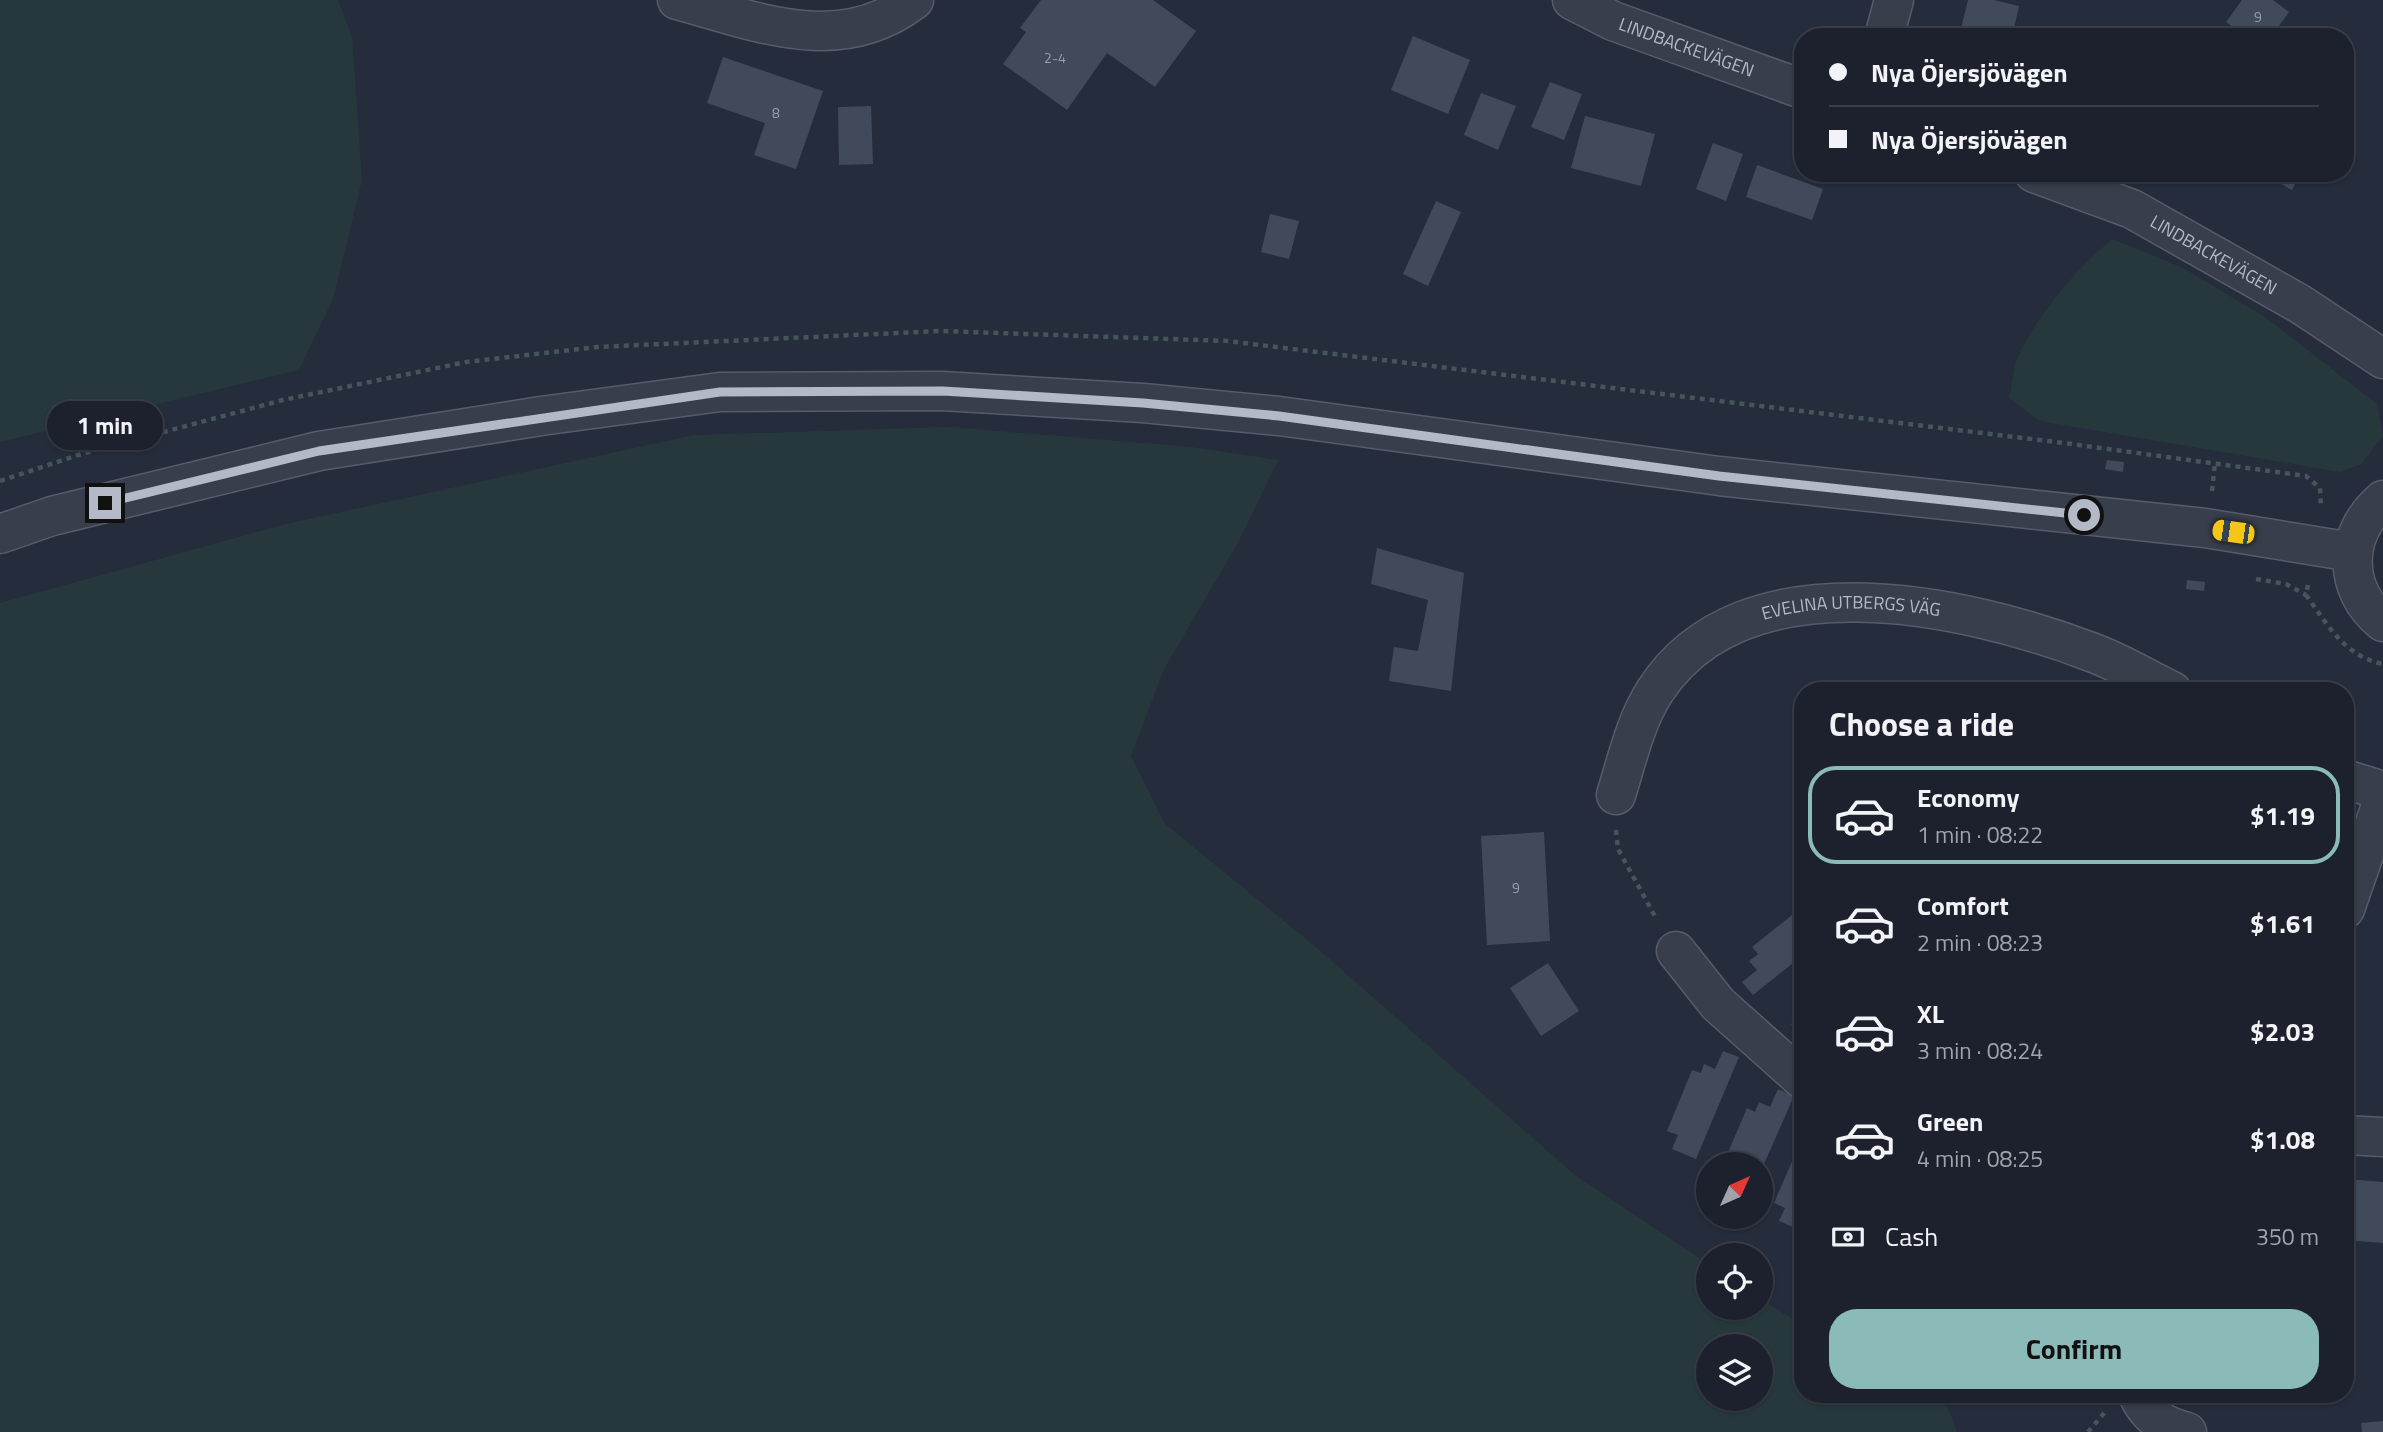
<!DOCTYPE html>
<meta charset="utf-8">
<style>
body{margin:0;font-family:"Titillium Web",sans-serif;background:#292e39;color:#f1f3f6;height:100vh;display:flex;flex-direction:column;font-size:26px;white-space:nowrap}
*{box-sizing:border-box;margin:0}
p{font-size:23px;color:#a0a3aa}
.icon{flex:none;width:38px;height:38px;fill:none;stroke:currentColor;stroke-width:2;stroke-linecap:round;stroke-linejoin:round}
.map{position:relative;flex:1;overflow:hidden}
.details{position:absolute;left:1794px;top:682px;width:560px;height:721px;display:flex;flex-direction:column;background:#1c212d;border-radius:28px;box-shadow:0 2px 5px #0004,0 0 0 2px #3a3e49}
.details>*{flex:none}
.hud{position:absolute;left:1794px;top:28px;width:560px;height:154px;border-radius:28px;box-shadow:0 2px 5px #0004,0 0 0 2px #3a3e49;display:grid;align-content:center;height:154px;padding:0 35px;background:#1c212d}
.needle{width:46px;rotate:45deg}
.controls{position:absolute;left:1696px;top:1152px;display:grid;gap:14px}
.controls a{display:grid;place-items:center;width:77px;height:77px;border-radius:50%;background:#1c212d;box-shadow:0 2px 5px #0004,0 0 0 2px #3a3e49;font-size:35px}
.end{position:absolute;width:32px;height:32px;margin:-16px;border:9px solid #b4b9c7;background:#111;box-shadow:0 0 0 4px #111}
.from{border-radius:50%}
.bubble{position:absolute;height:49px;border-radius:24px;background:#1c212d;box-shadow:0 2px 5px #0004,0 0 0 2px #3a3e49;font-size:23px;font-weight:700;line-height:49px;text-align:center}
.car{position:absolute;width:21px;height:42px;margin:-21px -10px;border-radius:9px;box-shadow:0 0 5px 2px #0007;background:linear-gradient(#f5c518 24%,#345 0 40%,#f5c518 0 76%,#345 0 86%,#f5c518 0)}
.hud b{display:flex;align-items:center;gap:24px;height:66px;font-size:26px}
.hud b+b{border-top:2px solid #3a3e49}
.hud i{width:18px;height:18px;background:#f1f3f6}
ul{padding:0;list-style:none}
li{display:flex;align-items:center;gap:21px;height:98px;margin:0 14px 10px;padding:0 21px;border:4px solid transparent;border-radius:28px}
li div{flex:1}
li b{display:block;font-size:26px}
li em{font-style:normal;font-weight:700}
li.current{border-color:#8bbbb9}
li>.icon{width:63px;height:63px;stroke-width:1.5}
h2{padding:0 35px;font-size:32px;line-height:84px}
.pay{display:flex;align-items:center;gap:18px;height:77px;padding:0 35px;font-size:26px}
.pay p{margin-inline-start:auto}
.primary-button{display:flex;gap:14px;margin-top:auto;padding:14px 35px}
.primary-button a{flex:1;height:80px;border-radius:28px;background:#8bbbb9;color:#111;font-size:28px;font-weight:700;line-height:80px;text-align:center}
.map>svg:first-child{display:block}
</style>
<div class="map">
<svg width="2383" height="1432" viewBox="0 0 2383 1432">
<rect width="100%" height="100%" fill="#252c3c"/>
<g fill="#27383d" fill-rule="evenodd">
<path d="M0,0H338L352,37L362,180L333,299L299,370L0,442Z"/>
<path d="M2113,239L2183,268L2265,317L2377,404L2383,436L2361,464L2340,472L2040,421L2009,398C2012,385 2013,371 2017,359C2032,322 2081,262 2113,239Z"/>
<path d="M950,427L1191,447L1278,460L1239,541L1164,669L1131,756L1164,823L1317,948L1575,1175L1708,1264V1307H1760L1761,1299L1802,1325V1395H1939L1944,1397L1957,1432H0V603L286,524L694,435ZM1708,1346H1760V1398H1708Z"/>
</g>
<g fill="#414a5b">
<path d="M1041,0H1153L1196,31L1155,87L1107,53L1067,110L1003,64L1026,32L1020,28Z"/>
<path d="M1968,0H1994L2019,6L2012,37H1959Z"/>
<path d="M2242,0H2273L2289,12L2271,37H2246L2226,22Z"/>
<path d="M1413,36L1470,60L1448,114L1391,90Z"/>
<path d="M723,57L823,91L796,169L754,155L765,123L707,103Z"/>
<path d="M1550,82L1582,94L1564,140L1531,127Z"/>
<path d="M1481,93L1516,106L1498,150L1464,135Z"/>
<path d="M871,106L873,164L839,165L838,107Z"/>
<path d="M1585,116L1655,134L1641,186L1571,168Z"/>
<path d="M1713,143L1743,154L1726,201L1696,189Z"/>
<path d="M1757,165L1823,189L1812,220L1746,197Z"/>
<path d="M2261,173H2301L2292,190Z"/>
<path d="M1436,201L1461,212L1428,286L1403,274Z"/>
<path d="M1270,214L1299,221L1289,259L1261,252Z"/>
<path d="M2107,460L2124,462L2123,472L2105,469Z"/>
<path d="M1377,548L1464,573L1451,691L1389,681L1394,647L1418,651L1428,600L1371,584Z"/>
<path d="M2187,580L2205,582L2204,591L2186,589Z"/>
<path d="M1544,832L1550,941L1487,945L1481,836Z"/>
<path d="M1802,907V956L1753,995L1742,982L1757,970L1749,961L1758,954L1752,947Z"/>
<path d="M1548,963L1579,1011L1541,1036L1510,988Z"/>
<path d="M1802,1015V1039L1791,1024Z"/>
<path d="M1723,1051L1739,1057L1696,1159L1672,1149L1678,1135L1667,1131L1692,1070L1701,1073L1704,1064L1715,1069Z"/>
<path d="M1778,1089L1794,1096L1760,1173V1164H1723L1747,1108L1755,1112L1759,1102L1770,1107Z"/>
<path d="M1800,1143H1802V1231L1779,1221L1785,1208L1774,1203Z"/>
<path d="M2345,1179L2383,1182V1243L2345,1240Z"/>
<path d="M2383,1421V1432H2362L2361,1423Z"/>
</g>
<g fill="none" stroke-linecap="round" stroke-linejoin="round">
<defs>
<g id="minor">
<path d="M677,0C758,22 840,57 914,0"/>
<path id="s1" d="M1572,0L1613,21L1802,89"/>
<path d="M1884,37L1894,0"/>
<path id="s2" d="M2034,173L2132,209L2300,304L2383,359"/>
<path d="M2383,500C2343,534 2342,589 2383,622"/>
<path d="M0,534L52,516L319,451L541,416L720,392L942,391L1143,403L1279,416L1719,476L2205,528L2352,552"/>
<path d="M2345,779L2383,791"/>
<path id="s3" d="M1616,795C1627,760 1635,722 1655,691C1743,555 1965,604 2091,652C2119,662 2145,678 2172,691"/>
<path d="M2345,909L2383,800"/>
<path d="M1676,951L1718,1004L1802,1079"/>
<path d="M2345,1135L2383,1137"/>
<path d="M2138,1395C2148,1417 2164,1426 2187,1432"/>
</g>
</defs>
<use href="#minor" stroke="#575c6a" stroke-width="41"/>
<g stroke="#45555a" stroke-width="4.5" stroke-dasharray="5 5" stroke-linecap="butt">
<path d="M0,481L78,455L283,400L466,362L597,347L941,331L1227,341L2064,443L2306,476L2320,488L2321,507"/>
<path d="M2212,491L2215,463"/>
<path d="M2256,579L2286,584L2306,595"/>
<path d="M2308,585L2306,595C2328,625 2344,656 2383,664"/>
<path d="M1616,830L1618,849L1657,920"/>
<path d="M2088,1432L2106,1411"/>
</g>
<use href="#minor" stroke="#393e4c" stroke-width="38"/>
</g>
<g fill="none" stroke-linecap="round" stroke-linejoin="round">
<path stroke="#b4b9c7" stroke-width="9" d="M105,503L319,451L720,392L943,391L1143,403L1279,416L1719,476L2084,515"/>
</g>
<g text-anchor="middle" stroke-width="5" stroke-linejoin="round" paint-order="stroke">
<g font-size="14" fill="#979dac">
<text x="2258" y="22">9</text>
<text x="1055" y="63">2-4</text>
<text x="776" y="118">8</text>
<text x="1516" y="893">9</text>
</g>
<g font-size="18" fill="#b4b9c7" stroke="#1e2331">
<text dy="6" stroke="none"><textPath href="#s1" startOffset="124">LINDBACKEVÄGEN</textPath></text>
<text dy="6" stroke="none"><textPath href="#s2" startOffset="198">LINDBACKEVÄGEN</textPath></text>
<text dy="6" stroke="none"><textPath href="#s3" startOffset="336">EVELINA UTBERGS VÄG</textPath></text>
</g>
</g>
</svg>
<div class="controls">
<a><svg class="needle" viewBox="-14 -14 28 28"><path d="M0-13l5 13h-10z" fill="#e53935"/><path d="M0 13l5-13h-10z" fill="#a0a3aa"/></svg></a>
<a><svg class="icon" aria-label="locate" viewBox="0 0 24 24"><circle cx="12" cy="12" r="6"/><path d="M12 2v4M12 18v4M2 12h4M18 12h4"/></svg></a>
<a><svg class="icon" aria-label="layers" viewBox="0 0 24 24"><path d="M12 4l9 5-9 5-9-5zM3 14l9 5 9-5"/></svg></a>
</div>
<i class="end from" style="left:2084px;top:515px"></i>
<i class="end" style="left:105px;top:503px"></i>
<div class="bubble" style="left:47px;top:401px;width:116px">1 min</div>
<i class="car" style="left:2233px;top:532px;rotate:278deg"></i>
<div class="hud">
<b><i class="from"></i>Nya Öjersjövägen</b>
<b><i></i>Nya Öjersjövägen</b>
</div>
<section class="details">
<h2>Choose a ride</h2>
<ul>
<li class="current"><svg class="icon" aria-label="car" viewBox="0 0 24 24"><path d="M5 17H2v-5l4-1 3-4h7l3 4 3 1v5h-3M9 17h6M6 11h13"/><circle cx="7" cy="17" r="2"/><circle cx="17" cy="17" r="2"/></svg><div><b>Economy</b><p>1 min · 08:22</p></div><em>$1.19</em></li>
<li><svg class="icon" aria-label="car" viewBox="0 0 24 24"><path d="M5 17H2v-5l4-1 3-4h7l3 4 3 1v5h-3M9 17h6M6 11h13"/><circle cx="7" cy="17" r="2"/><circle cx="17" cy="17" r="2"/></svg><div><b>Comfort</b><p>2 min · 08:23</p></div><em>$1.61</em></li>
<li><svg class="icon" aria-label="car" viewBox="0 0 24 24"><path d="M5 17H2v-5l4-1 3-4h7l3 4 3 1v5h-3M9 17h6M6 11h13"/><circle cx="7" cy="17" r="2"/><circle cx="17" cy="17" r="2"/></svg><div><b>XL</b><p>3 min · 08:24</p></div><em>$2.03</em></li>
<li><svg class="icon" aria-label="car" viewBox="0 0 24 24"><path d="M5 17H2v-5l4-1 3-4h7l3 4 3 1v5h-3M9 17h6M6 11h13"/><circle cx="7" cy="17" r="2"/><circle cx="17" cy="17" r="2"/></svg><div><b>Green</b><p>4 min · 08:25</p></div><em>$1.08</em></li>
</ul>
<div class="pay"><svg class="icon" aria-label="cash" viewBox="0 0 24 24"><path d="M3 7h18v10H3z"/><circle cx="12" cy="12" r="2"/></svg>Cash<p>350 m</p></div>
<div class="primary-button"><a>Confirm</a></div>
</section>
</div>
